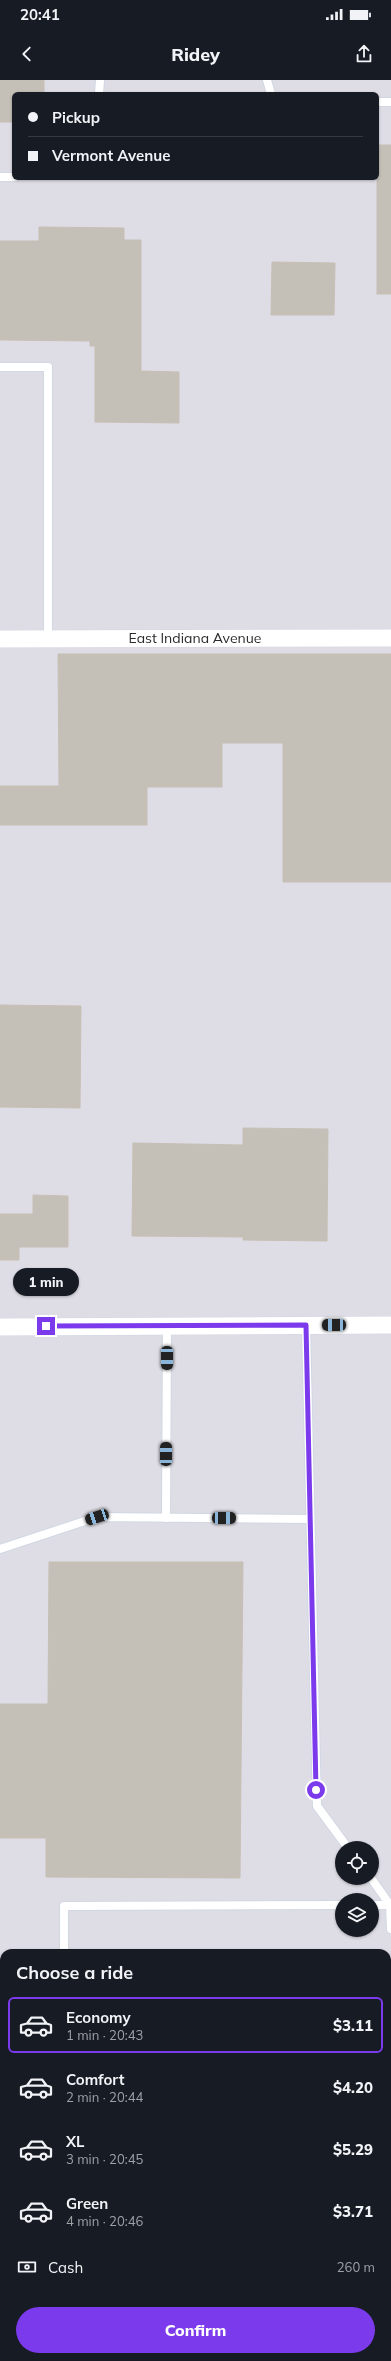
<!DOCTYPE html>
<meta charset="utf-8">
<style>
body{margin:0;font-family:Mulish,sans-serif;background:#20242c;color:#f1f3f6;height:100vh;display:flex;flex-direction:column;font-size:15px;white-space:nowrap}
*{box-sizing:border-box;margin:0}
p{font-size:13px;color:#9ea1a6}
.icon{flex:none;width:22px;height:22px;fill:none;stroke:currentColor;stroke-width:2;stroke-linecap:round;stroke-linejoin:round}
.map{position:relative;flex:1;overflow:hidden}
.drawer{position:absolute;left:0px;top:1869px;width:391px;height:412px;display:flex;flex-direction:column;background:#171b24;border-radius:12px 12px 0 0;box-shadow:0 1px 3px #0004}
.drawer>*{flex:none}
.top-card{position:absolute;left:12px;top:12px;width:367px;height:88px;border-radius:6px;box-shadow:0 1px 3px #0004;display:grid;align-content:center;height:88px;padding:0 16px;background:#171b24}
.controls{position:absolute;left:335px;top:1761px;display:grid;gap:8px}
.controls a{display:grid;place-items:center;width:44px;height:44px;border-radius:50%;background:#171b24;box-shadow:0 1px 3px #0004;font-size:20px}
.end{position:absolute;width:18px;height:18px;margin:-9px;border:5px solid #7c3aed;background:#fff;box-shadow:0 0 0 2px #fff}
.from{border-radius:50%}
.bubble{position:absolute;height:28px;border-radius:14px;background:#171b24;box-shadow:0 1px 3px #0004;font-size:13px;font-weight:800;line-height:28px;text-align:center}
.car{position:absolute;width:12px;height:24px;margin:-12px -6px;border-radius:5px;box-shadow:0 0 3px 1px #0007;background:linear-gradient(#222 24%,#8ab4d8 0 40%,#222 0 76%,#8ab4d8 0 86%,#222 0)}
.top-card b{display:flex;align-items:center;gap:14px;height:38px;font-size:15px}
.top-card b+b{border-top:1px solid #363941}
.top-card i{width:10px;height:10px;background:#f1f3f6}
ul{padding:0;list-style:none}
li{display:flex;align-items:center;gap:12px;height:56px;margin:0 8px 6px;padding:0 8px;border:2px solid transparent;border-radius:6px}
li div{flex:1}
li b{display:block;font-size:15px}
li em{font-style:normal;font-weight:800}
li.selected{border-color:#7c3aed}
li>.icon{width:36px;height:36px;stroke-width:1.5}
h2{padding:0 16px;font-size:18px;line-height:48px}
.pay{display:flex;align-items:center;gap:10px;height:44px;padding:0 16px;font-size:15px}
.pay p{margin-inline-start:auto}
.button{display:flex;gap:8px;margin-top:auto;padding:8px 16px}
.button a{flex:1;height:46px;border-radius:24px;background:#7c3aed;color:#fff;font-size:16px;font-weight:800;line-height:46px;text-align:center}
.status{display:flex;justify-content:space-between;align-items:center;height:28px;padding:0 20px;background:#171b24;direction:ltr}
.status svg{height:11px;fill:currentColor}
header{display:flex;justify-content:space-between;align-items:center;height:52px;padding:0 16px;background:#171b24;font-size:18px;font-weight:800}
.map>svg:first-child{display:block}
</style>
<div class="status"><b>20:41</b><svg viewBox="0 0 49 12"><path d="M0 12V9h3v3zM5 12V6h3v6zM10 12V3h3v9zM15 12V0h3v12zM26 1h20v11H26zM47 4h2v5h-2z"/></svg></div>
<header><svg class="icon" aria-label="back" viewBox="0 0 24 24"><path d="M15 5l-7 7 7 7"/></svg>Ridey<svg class="icon" aria-label="share" viewBox="0 0 24 24"><path d="M12 15V3M7 8l5-5 5 5M5 13v7h14v-7"/></svg></header>
<div class="map">
<svg width="391" height="2281" viewBox="0 0 391 2281">
<rect width="100%" height="100%" fill="#ece3dc"/>
<g fill="#dedde5" fill-rule="evenodd">
<path d="M0,0H391V1889H387V1873H4V1890H0ZM14,14H377V98H14ZM342,1768H372V1798H342ZM342,1820H372V1850H342Z"/>
<path d="M387,2128H391V2281H67V2277H387Z"/>
</g>
<g fill="#c4bfb7" stroke="#c8bfb6">
<path d="M0,0H44V14H14V42H0Z"/>
<rect x="377" y="65" width="14" height="149"/>
<path d="M39,147L124,148V160H141V291L179,292V343L95,342V266H90V261L0,260V161H39Z"/>
<path d="M272,182L335,183L334,235H271Z"/>
<path d="M58,574H391V802H283V663H222V707H147V745H0V706H59Z"/>
<path d="M0,925L81,926L80,1028L0,1027Z"/>
<path d="M243,1048L328,1049L327,1161L243,1160V1157L132,1156L133,1063L243,1065Z"/>
<path d="M33,1115L68,1116V1167H19V1180H0V1134H33Z"/>
<path d="M49,1482H243L240,1798L46,1797V1758H0V1624H48Z"/>
</g>
<g fill="none" stroke-linecap="round" stroke-linejoin="round">
<defs>
<g id="lane">
<path d="M267,0L271,14"/>
<path d="M99,14L100,0"/>
<path d="M377,22H391"/>
<path d="M0,97H14"/>
<path d="M0,287H48V559"/>
<path d="M306,1245L317,1726L348,1768"/>
<path d="M166,1438L167,1246"/>
<path d="M0,1469L97,1437L310,1439"/>
<path d="M371,1798L390,1825L391,1849"/>
<path d="M372,1825H390"/>
<path d="M64,1873V1826L342,1825"/>
<path d="M387,2006L391,2005"/>
<path d="M0,2009L4,2008"/>
<path d="M0,2116H4"/>
<path d="M387,2116L391,2115"/>
<path d="M0,2219H4"/>
<path d="M45,2277V2281"/>
<path d="M326,2277V2281"/>
<path d="M97,2281V2277"/>
</g>
<g id="street">
<path d="M0,559L391,558"/>
<path d="M0,1247L391,1245"/>
</g>
<g id="primary">
<path d="M0,1918H4"/>
<path d="M387,1918H391"/>
</g>
</defs>
<use href="#lane" stroke="#d1d7e3" stroke-width="10"/>
<use href="#street" stroke="#d1d7e3" stroke-width="18"/>
<use href="#primary" stroke="#c3c3c3" stroke-width="24"/>
<use href="#lane" stroke="#fff" stroke-width="8"/>
<use href="#street" stroke="#fff" stroke-width="17"/>
<use href="#primary" stroke="#f2be5b" stroke-width="22"/>
</g>
<g fill="none" stroke-linecap="round" stroke-linejoin="round">
<path stroke="#7c3aed" stroke-width="5" d="M46,1246L306,1245L316,1710"/>
</g>
<g text-anchor="middle" stroke-width="4" stroke-linejoin="round" paint-order="stroke">
<g font-size="14" fill="#2a2a2a" stroke="#fff">
<text x="195" y="563">East Indiana Avenue</text>
</g>
</g>
</svg>
<div class="controls">
<a><svg class="icon" aria-label="locate" viewBox="0 0 24 24"><circle cx="12" cy="12" r="6"/><path d="M12 2v4M12 18v4M2 12h4M18 12h4"/></svg></a>
<a><svg class="icon" aria-label="layers" viewBox="0 0 24 24"><path d="M12 4l9 5-9 5-9-5zM3 14l9 5 9-5"/></svg></a>
</div>
<i class="end from" style="left:316px;top:1710px"></i>
<i class="end" style="left:46px;top:1246px"></i>
<div class="bubble" style="left:13px;top:1188px;width:66px">1 min</div>
<i class="car" style="left:334px;top:1245px;rotate:270deg"></i>
<i class="car" style="left:167px;top:1278px;rotate:180deg"></i>
<i class="car" style="left:166px;top:1374px;rotate:0deg"></i>
<i class="car" style="left:97px;top:1437px;rotate:252deg"></i>
<i class="car" style="left:224px;top:1438px;rotate:90deg"></i>
<div class="top-card">
<b><i class="from"></i>Pickup</b>
<b><i></i>Vermont Avenue</b>
</div>
<section class="drawer">
<h2>Choose a ride</h2>
<ul>
<li class="selected"><svg class="icon" aria-label="car" viewBox="0 0 24 24"><path d="M5 17H2v-5l4-1 3-4h7l3 4 3 1v5h-3M9 17h6M6 11h13"/><circle cx="7" cy="17" r="2"/><circle cx="17" cy="17" r="2"/></svg><div><b>Economy</b><p>1 min · 20:43</p></div><em>$3.11</em></li>
<li><svg class="icon" aria-label="car" viewBox="0 0 24 24"><path d="M5 17H2v-5l4-1 3-4h7l3 4 3 1v5h-3M9 17h6M6 11h13"/><circle cx="7" cy="17" r="2"/><circle cx="17" cy="17" r="2"/></svg><div><b>Comfort</b><p>2 min · 20:44</p></div><em>$4.20</em></li>
<li><svg class="icon" aria-label="car" viewBox="0 0 24 24"><path d="M5 17H2v-5l4-1 3-4h7l3 4 3 1v5h-3M9 17h6M6 11h13"/><circle cx="7" cy="17" r="2"/><circle cx="17" cy="17" r="2"/></svg><div><b>XL</b><p>3 min · 20:45</p></div><em>$5.29</em></li>
<li><svg class="icon" aria-label="car" viewBox="0 0 24 24"><path d="M5 17H2v-5l4-1 3-4h7l3 4 3 1v5h-3M9 17h6M6 11h13"/><circle cx="7" cy="17" r="2"/><circle cx="17" cy="17" r="2"/></svg><div><b>Green</b><p>4 min · 20:46</p></div><em>$3.71</em></li>
</ul>
<div class="pay"><svg class="icon" aria-label="cash" viewBox="0 0 24 24"><path d="M3 7h18v10H3z"/><circle cx="12" cy="12" r="2"/></svg>Cash<p>260 m</p></div>
<div class="button"><a>Confirm</a></div>
</section>
</div>
